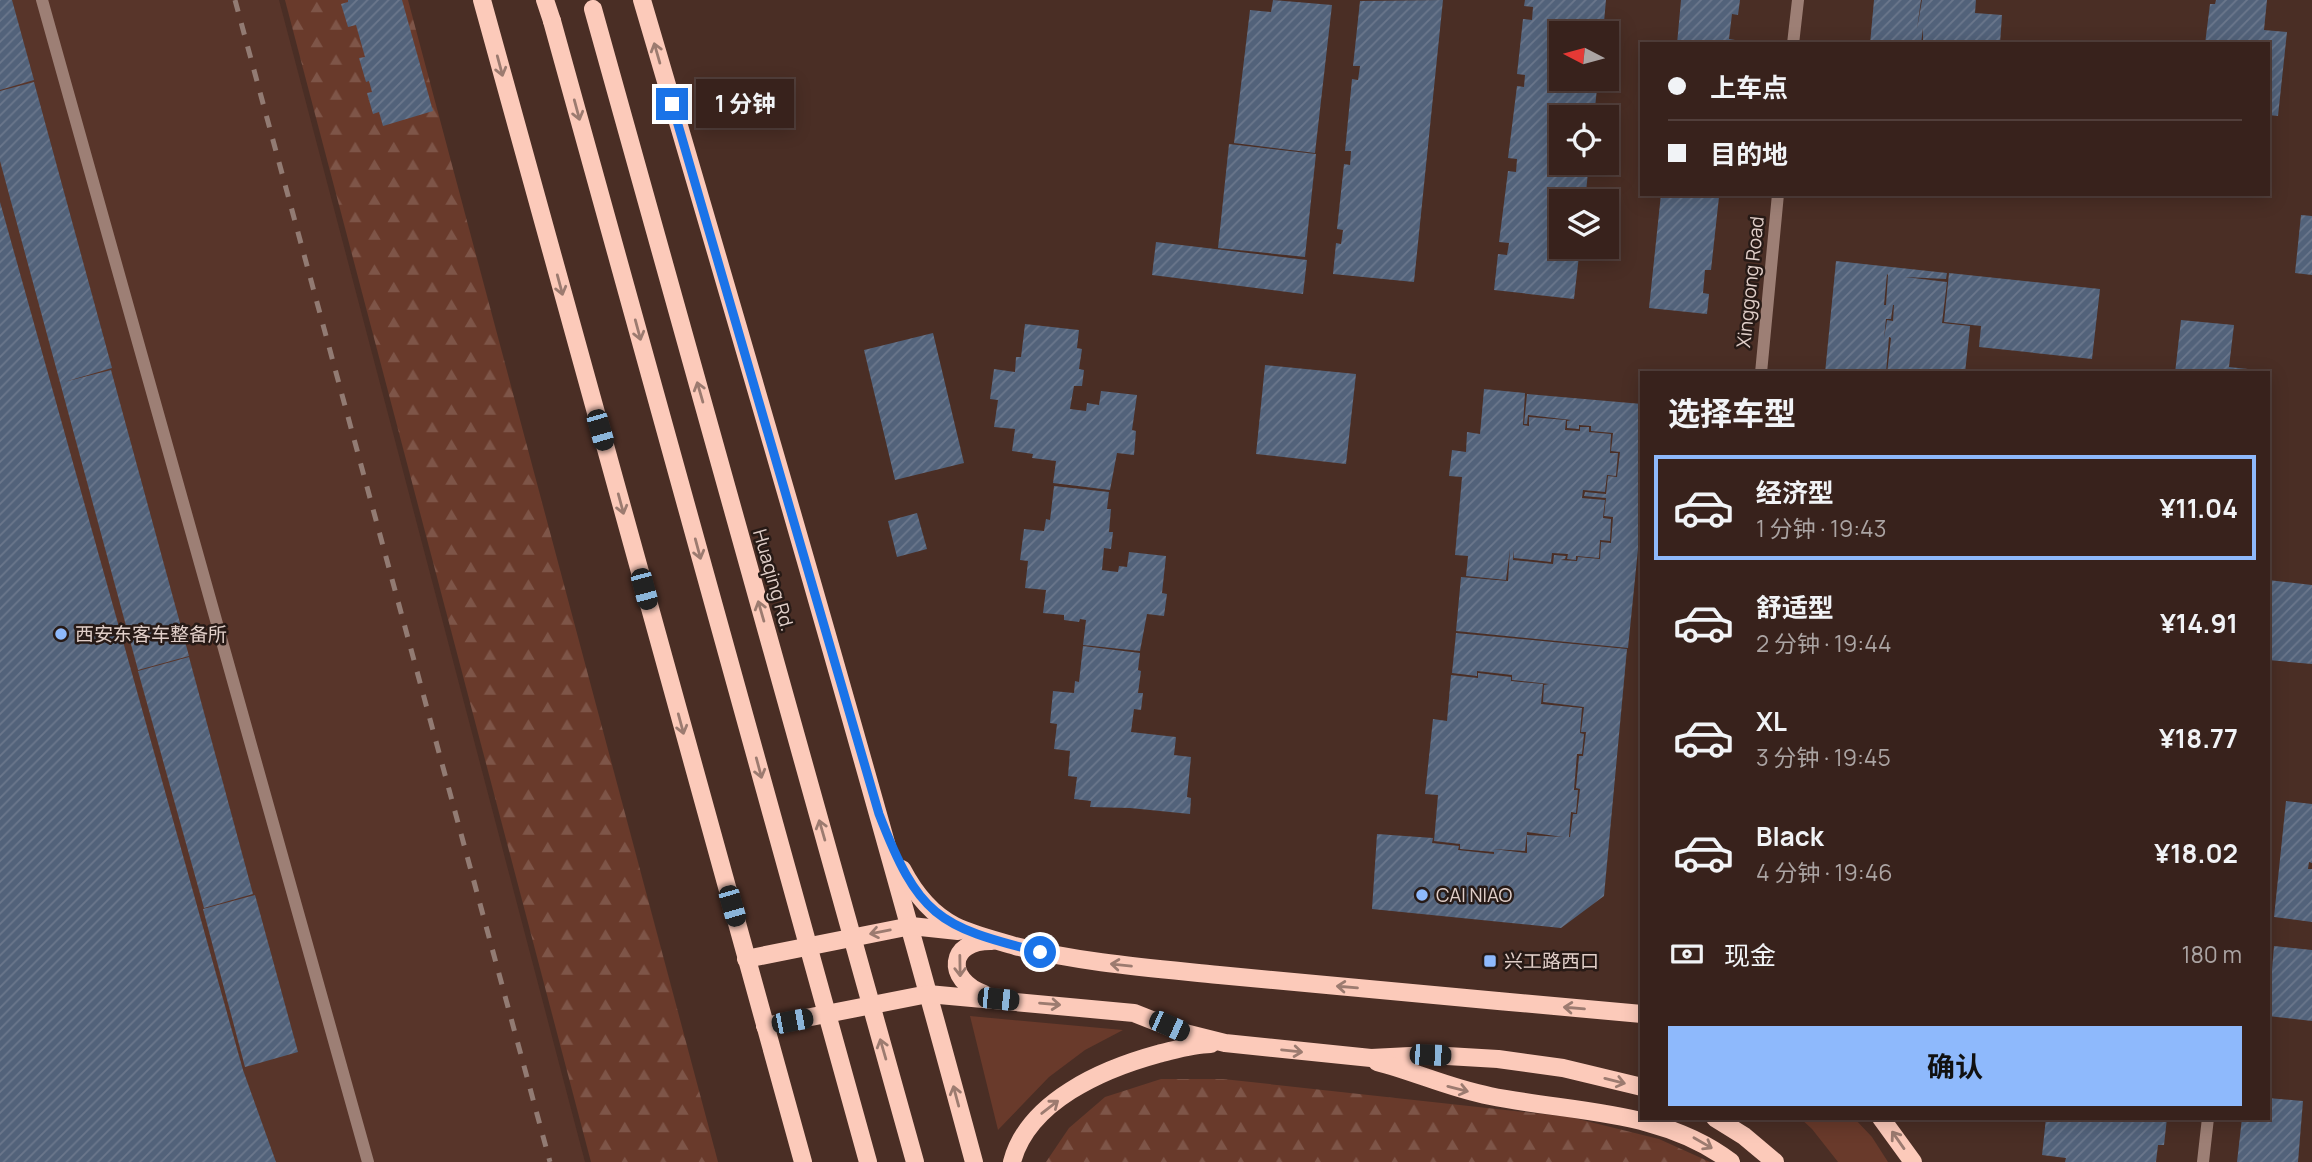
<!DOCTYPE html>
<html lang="zh">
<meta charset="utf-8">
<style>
body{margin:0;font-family:Manrope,"Noto Sans SC",sans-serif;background:#432f29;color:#f1f3f6;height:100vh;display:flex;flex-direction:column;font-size:26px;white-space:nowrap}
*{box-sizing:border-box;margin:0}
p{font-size:23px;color:#aba4a3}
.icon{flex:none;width:38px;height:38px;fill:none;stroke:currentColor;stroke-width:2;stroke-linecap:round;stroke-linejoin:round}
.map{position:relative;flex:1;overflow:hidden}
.drawer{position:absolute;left:1640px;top:371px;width:630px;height:749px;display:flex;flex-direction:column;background:#38221c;border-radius:0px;box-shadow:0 4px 18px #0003,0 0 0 2px #523f3b}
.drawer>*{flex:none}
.banner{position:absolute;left:1640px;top:42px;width:630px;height:154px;border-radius:0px;box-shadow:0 4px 18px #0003,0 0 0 2px #523f3b;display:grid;align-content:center;height:154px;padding:0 28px;background:#38221c}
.needle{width:46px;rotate:276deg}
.tools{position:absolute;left:1549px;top:21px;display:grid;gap:14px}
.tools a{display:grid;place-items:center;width:70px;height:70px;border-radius:0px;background:#38221c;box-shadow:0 4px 18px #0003,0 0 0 2px #523f3b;font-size:35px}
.end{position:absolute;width:32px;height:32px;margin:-16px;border:9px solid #1a73e8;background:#fff;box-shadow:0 0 0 4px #fff}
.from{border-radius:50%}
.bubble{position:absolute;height:49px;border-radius:0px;background:#38221c;box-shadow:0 4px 18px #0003,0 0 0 2px #523f3b;font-size:23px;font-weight:700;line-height:49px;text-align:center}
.car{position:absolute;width:21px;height:42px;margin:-21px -10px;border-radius:9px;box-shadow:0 0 5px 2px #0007;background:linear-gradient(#222 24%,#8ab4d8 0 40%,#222 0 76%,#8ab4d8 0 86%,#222 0)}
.banner b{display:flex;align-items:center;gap:24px;height:66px;font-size:26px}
.banner b+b{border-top:2px solid #523f3b}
.banner i{width:18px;height:18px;background:#f1f3f6}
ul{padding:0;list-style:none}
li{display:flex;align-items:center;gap:21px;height:105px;margin:0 14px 10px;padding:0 14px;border:4px solid transparent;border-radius:0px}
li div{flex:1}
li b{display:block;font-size:26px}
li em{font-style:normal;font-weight:700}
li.on{border-color:#8eb9fc}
li>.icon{width:63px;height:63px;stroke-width:1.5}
h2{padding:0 28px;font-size:32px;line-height:84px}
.pay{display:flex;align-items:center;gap:18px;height:77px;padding:0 28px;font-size:26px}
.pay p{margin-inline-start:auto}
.cta{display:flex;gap:14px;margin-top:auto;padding:14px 28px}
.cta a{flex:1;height:80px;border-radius:0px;background:#8eb9fc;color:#111;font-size:28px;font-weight:700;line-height:80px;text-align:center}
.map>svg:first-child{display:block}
</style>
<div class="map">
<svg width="2312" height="1162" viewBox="0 0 2312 1162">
<defs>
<pattern id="forest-firs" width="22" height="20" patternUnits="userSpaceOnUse" patternTransform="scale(1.75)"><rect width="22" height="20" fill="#693a2b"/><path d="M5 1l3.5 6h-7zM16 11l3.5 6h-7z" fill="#7e5548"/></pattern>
<pattern id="building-hatch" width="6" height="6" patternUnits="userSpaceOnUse" patternTransform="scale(1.75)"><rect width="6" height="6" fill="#52627a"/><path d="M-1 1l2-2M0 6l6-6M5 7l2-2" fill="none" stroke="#6b778c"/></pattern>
</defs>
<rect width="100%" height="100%" fill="#4a2e25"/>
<path fill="#58352a" d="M0,0H279L585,1162H0Z"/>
<g fill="#693a2b">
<path d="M970,1016L1123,1030L1085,1050L1049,1077L998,1130Z"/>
<path d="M1800,1118H1854L1872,1137L1888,1162H1838L1812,1129Z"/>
</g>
<g fill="url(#forest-firs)">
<path d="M285,0H408L718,1162H591Z"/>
<path d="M1161,1079H1223L1570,1117L1659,1139L1710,1162H1046L1069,1128L1105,1097Z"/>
</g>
<g fill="url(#building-hatch)" fill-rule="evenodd">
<path d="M0,0H12L34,80L0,90Z"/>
<path d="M348,0H402L433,111L383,126L379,112L373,114L367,93L372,92L369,81L366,82L359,58L365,57L356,25L348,27L341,4L348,2Z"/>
<path d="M1273,0L1332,5L1315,153L1234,143L1250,10L1271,12Z"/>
<path d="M1443,0L1414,282L1333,274L1336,243L1341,244L1343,230L1337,229L1344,164L1350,165L1351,151H1345L1352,79L1358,80L1360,66H1353L1360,1Z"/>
<path d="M1525,0H1606L1603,33H1561V79H1598L1594,117H1561V163H1589L1585,201H1561V247H1580L1574,299L1494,290L1498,254L1507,255L1509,243L1499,242L1508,171L1516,172L1517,159L1508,158L1517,86L1524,87L1525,75L1517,74L1523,19L1532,20L1533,7L1524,6Z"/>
<path d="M1681,0H1740L1738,15L1732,14L1729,39L1735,40V44H1677Z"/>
<path d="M1874,0H1921L1917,29L1922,0H1976L1975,13L2002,15L2000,44H1923V28L1921,44H1870Z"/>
<path d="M2216,0H2267L2264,30L2287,32L2278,116L2268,115V44H2205L2210,4H2215Z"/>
<path d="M34,82L112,368L64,382L111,370L189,656L138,670L0,161V91Z"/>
<path d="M1229,144L1316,154L1305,257L1218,248Z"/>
<path d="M1661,194H1712V196L1719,197L1711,270H1705L1703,293L1709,294L1707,314L1649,308Z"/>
<path d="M0,202L243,1070L276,1162H0Z"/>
<path d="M2301,215L2312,216V275L2295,273Z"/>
<path d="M1156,242L1307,260L1303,294L1152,275Z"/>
<path d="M1836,261L1947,273L1946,279L1905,277L1947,282L1942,323L1970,326L1965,373H1887L1891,338L1889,337L1886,373H1825ZM1887,274L1888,275L1886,305H1884ZM1893,305H1894L1893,321L1887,320L1884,338L1886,319H1891Z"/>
<path d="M1949,273L2100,289L2092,359L1979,347L1981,326L1944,322Z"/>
<path d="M2181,320L2234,325L2229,367L2257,370V373H2175Z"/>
<path d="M1025,324L1079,330L1077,348L1082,349L1079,369L1084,370L1082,386H1074L1070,409L1086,411L1087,403L1099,405L1101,391L1137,395L1132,430L1136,431L1134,455L1117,453L1110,490L1053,483L1056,461L1032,458L1033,454L1012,451L1015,429L994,427L998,400L990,399L994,369L1015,372L1016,357H1021Z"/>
<path d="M933,333L964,463L895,480L864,350Z"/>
<path d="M1265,365L1356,374L1346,464L1256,454Z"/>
<path d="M1484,389L1525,393L1523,425L1529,426V417L1566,420L1565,430L1580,431V427H1589V432L1611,434L1610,453H1618L1616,476L1607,475L1605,492L1583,490L1582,498L1605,500L1603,518L1611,519L1610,541L1600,540L1599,558L1576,556V560L1567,559L1568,554L1552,553L1551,562L1514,558V550L1513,560L1553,564L1554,555L1566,556L1565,559L1560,560L1577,561L1578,557L1600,559L1601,542L1611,543L1613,517L1604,516L1606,498L1584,496L1585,492L1606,494L1608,476L1617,477L1620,452L1611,451L1613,433L1591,431V426L1579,425V429L1567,428V421L1571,420L1528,415L1527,424H1524L1527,394L1642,404V510L1628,648L1456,631L1461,577L1508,581L1510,549L1506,580L1466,576L1468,556L1455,555L1462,477L1449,476L1452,450L1466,452L1467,432L1480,434Z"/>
<path d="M1054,486L1109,492L1107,509H1111L1109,532H1113L1111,549L1104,548L1102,570L1118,572L1119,566L1127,567L1129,552L1166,556L1162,593L1167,594L1164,616L1147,614L1140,651L1083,645L1086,620L1080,619L1079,622L1064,620V615L1043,613L1046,590L1025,588L1028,561L1020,560L1024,529L1044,531L1046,519L1050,520Z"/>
<path d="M917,513L927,549L897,557L888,521Z"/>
<path d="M2268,580L2312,585V664L2268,660Z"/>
<path d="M1456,633L1627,649L1604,896L1561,928L1372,909L1377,834L1433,838L1432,843L1459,846L1458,850L1494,854V852L1460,849V844L1434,841L1438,795L1425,794L1433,719L1447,721L1451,675L1478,678V673L1511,677V681L1543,684L1541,704L1582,708L1580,733L1584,734L1582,754H1577L1574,790H1578L1576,813L1571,812L1569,837H1570L1573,814H1577L1580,789L1576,788L1579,756H1583L1586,732H1581L1584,707L1543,702L1544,685L1549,684L1512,680V675L1477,671V676L1452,673ZM1527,832L1563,837L1527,835V853L1493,849L1525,851Z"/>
<path d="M1083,646L1140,653L1138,670L1141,671L1138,693H1143L1141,710L1134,709L1131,732L1176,737L1174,755L1191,757L1187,797L1191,798L1190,814L1130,808L1090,807L1091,801L1074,799L1077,777L1068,776L1070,751L1054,749L1057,724L1050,723L1053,691L1074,693L1075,681L1079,682Z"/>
<path d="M189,657L253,894L204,908L138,671Z"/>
<path d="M2286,801L2312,804V863L2309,862L2308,869H2312V922L2274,917Z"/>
<path d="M255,895L298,1052L245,1067L203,909Z"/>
<path d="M2274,946L2312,950V1021L2268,1016Z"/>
<path d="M2268,1098L2303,1101L2298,1162H2237L2242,1118H2268Z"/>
<path d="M2046,1118H2167L2164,1145H2158L2156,1162H2065L2066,1158L2042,1155Z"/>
</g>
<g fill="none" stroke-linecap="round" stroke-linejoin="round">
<g stroke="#9d7f75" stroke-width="12">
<path d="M42,0L368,1162"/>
<path d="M1793,44L1798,0"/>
<path d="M1761,373L1778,194"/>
<path d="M2203,1162L2208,1118"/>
</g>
<g stroke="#fccaba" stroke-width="18">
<path d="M482,0L803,1162"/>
<path d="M545,0L552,21"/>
<path d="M642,0C756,387 869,773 974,1162"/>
<path d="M902,869C914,892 931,914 955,926C974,935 995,940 1015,946C1082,963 1151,968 1219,975C1360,989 1501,1001 1642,1014"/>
<path d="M746,959L911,926L958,931"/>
<path d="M984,994C945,980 948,940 992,941"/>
<path d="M765,1026L928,994L1134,1013L1185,1033L1225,1043L1371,1058L1430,1055L1498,1059L1563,1068L1642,1087"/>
<path d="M1377,1062C1416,1072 1449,1088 1490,1096C1572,1113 1662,1109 1731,1162"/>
<path d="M1715,1118L1744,1136L1775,1162"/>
<path d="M1881,1118L1913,1162"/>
<path d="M1012,1162C1028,1101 1103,1069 1158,1054C1175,1050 1193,1044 1211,1044"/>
</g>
<path stroke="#927b73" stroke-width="5" stroke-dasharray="12 12" stroke-linecap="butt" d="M235,0L550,1162"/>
<g stroke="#fccaba" stroke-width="18">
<path d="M593,9L915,1162"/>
<path d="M552,21L868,1162"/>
</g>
</g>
<defs><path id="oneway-shaft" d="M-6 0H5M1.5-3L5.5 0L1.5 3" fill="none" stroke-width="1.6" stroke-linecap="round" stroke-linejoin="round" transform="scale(1.75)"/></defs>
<g stroke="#9c7b70">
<use href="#oneway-shaft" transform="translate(657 53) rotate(-106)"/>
<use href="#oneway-shaft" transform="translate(500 66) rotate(75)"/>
<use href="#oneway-shaft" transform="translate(577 110) rotate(75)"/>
<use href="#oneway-shaft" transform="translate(560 285) rotate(75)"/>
<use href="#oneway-shaft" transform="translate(638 330) rotate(75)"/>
<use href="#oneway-shaft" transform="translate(700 392) rotate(-106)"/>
<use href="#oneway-shaft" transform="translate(621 504) rotate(75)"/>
<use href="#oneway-shaft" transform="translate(698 549) rotate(75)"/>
<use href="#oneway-shaft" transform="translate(761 611) rotate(-106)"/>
<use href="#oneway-shaft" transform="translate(681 724) rotate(75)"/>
<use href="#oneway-shaft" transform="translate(759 768) rotate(75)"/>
<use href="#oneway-shaft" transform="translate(822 830) rotate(-106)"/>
<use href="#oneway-shaft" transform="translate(880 932) rotate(169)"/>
<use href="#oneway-shaft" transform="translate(1121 965) rotate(-174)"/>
<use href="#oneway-shaft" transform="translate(960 966) rotate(89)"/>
<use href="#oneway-shaft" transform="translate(1347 987) rotate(-175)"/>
<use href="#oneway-shaft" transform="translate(1050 1004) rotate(5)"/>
<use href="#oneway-shaft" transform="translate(1574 1008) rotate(-175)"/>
<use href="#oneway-shaft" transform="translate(883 1049) rotate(-106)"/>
<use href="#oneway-shaft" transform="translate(1292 1051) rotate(6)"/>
<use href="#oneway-shaft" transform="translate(1615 1081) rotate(14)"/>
<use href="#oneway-shaft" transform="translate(1458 1089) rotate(14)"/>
<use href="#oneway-shaft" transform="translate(956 1096) rotate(-105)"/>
<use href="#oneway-shaft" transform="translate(1050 1107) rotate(-38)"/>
<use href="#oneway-shaft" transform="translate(1898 1140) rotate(-125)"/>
<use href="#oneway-shaft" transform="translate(1703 1143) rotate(30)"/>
</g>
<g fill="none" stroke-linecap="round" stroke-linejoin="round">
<path stroke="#1a73e8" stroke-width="9" d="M672,104L879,814C918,915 937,927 1040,952"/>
</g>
<g fill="#8eb9fc" stroke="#271a16" stroke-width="2.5">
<circle cx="61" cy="634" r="7"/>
<circle cx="1422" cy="895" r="7"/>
<rect x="1483" y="954" width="14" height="14" rx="3.5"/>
</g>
<g text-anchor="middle" stroke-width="5" stroke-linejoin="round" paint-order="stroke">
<g font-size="19" fill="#e1cfc9" stroke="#271a16">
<text transform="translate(1750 282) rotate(-84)" y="7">Xinggong Road</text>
<text transform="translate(774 580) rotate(74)" y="7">Huaqing Rd.</text>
</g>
<g font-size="19" fill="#e1cfc9" stroke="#271a16" text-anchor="start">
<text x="75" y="641">西安东客车整备所</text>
<text x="1436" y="902">CAI NIAO</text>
<text x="1504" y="968">兴工路西口</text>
</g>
</g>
</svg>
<div class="tools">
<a><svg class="needle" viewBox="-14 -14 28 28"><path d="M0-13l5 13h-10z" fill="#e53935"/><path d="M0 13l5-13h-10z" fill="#aba4a3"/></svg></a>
<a><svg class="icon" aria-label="locate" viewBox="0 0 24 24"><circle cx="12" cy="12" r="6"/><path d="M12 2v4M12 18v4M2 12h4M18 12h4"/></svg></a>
<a><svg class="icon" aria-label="layers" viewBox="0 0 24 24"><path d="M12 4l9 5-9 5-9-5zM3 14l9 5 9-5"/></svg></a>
</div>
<i class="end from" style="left:1040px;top:952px"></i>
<i class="end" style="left:672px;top:104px"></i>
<div class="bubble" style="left:696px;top:79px;width:98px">1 分钟</div>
<i class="car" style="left:600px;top:430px;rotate:164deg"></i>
<i class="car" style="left:644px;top:589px;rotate:165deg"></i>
<i class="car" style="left:732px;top:906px;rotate:164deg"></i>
<i class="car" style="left:998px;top:999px;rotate:96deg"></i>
<i class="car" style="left:792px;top:1021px;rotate:79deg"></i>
<i class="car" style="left:1169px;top:1026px;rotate:114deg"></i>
<i class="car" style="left:1430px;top:1055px;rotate:92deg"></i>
<div class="banner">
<b><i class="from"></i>上车点</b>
<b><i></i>目的地</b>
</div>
<section class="drawer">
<h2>选择车型</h2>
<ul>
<li class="on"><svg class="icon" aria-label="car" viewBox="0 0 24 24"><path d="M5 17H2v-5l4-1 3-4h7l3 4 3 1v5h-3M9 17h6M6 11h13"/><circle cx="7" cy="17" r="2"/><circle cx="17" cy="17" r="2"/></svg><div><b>经济型</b><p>1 分钟 · 19:43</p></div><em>¥11.04</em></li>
<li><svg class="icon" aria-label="car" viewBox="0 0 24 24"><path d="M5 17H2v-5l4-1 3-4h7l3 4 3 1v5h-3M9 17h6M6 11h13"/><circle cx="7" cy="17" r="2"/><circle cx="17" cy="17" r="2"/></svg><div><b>舒适型</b><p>2 分钟 · 19:44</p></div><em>¥14.91</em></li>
<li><svg class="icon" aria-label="car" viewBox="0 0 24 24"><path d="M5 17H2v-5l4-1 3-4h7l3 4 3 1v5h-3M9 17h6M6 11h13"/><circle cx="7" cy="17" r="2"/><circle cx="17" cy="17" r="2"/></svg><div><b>XL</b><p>3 分钟 · 19:45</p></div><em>¥18.77</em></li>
<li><svg class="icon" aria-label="car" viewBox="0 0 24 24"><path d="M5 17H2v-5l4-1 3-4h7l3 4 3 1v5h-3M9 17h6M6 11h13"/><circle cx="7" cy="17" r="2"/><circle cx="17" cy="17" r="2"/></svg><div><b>Black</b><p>4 分钟 · 19:46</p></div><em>¥18.02</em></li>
</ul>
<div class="pay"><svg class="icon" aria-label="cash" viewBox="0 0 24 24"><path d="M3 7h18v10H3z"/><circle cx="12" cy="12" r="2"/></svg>现金<p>180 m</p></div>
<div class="cta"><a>确认</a></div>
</section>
</div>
